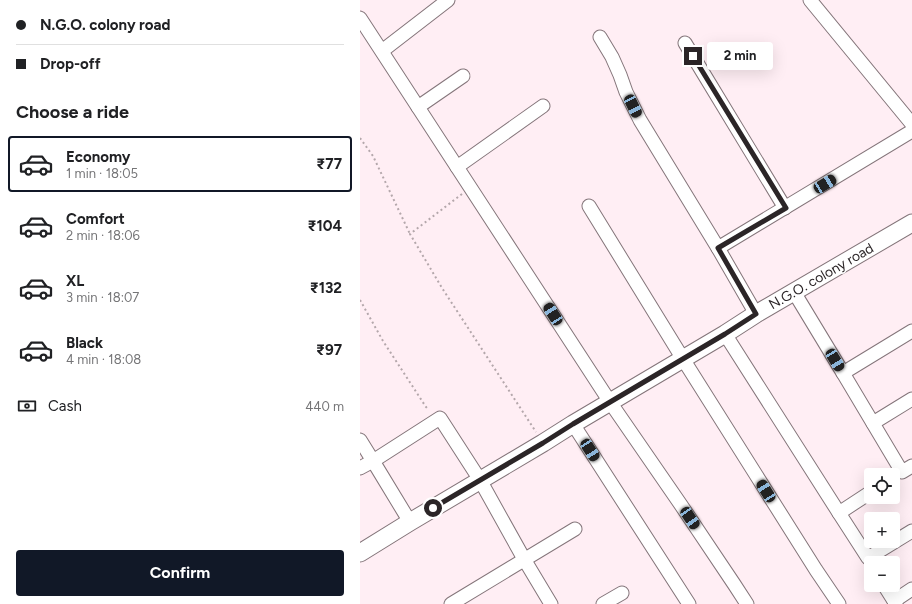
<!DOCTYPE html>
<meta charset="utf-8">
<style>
body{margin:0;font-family:Figtree,sans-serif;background:#f2f2f2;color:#202124;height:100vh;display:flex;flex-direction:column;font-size:15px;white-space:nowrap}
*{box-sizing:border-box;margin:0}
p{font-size:13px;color:#757577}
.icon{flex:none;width:22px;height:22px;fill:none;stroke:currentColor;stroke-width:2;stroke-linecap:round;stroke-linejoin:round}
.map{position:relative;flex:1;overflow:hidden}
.sheet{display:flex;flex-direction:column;background:#fff;width:360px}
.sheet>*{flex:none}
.guide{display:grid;align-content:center;height:88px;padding:0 16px;background:#fff}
.fabs{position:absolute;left:504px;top:468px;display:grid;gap:8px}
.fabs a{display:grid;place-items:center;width:36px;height:36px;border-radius:4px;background:#fff;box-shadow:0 4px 16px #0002;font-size:20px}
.end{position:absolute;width:18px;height:18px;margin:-9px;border:5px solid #2b2527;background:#fff;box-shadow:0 0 0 2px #fff}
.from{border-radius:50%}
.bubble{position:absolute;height:28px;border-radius:4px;background:#fff;box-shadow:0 4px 16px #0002;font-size:13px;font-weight:700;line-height:28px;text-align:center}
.car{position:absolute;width:12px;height:24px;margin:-12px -6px;border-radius:5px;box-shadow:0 0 3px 1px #0007;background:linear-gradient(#222 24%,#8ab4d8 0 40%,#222 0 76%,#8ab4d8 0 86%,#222 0)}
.guide b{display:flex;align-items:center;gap:14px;height:38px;font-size:15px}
.guide b+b{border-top:1px solid #e0e0e0}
.guide i{width:10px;height:10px;background:#202124}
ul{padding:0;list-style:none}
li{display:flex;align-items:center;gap:12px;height:56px;margin:0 8px 6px;padding:0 8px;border:2px solid transparent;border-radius:4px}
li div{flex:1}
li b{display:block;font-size:15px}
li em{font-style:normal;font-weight:700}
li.active{border-color:#111827}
li>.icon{width:36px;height:36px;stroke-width:1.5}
h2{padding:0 16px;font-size:18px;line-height:48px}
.pay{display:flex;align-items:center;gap:10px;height:44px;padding:0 16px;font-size:15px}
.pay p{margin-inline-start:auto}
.button{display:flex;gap:8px;margin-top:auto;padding:8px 16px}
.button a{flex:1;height:46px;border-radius:4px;background:#111827;color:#fff;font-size:16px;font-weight:700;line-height:46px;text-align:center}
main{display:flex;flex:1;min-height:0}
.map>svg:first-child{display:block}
</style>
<main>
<section class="sheet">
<div class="guide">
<b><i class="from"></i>N.G.O. colony road</b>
<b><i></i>Drop-off</b>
</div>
<h2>Choose a ride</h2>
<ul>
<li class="active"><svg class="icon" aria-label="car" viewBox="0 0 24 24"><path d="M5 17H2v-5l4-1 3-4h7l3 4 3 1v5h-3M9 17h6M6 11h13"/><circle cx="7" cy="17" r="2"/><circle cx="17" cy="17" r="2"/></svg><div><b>Economy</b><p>1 min · 18:05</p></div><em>₹77</em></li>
<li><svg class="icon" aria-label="car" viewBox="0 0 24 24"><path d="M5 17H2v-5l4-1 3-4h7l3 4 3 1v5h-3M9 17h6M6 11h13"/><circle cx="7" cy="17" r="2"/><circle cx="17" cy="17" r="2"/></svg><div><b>Comfort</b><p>2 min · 18:06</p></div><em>₹104</em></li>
<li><svg class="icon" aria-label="car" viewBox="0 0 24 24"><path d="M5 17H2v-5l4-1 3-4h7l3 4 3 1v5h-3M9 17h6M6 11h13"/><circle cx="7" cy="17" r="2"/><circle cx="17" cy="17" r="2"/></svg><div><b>XL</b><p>3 min · 18:07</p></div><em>₹132</em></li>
<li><svg class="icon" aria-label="car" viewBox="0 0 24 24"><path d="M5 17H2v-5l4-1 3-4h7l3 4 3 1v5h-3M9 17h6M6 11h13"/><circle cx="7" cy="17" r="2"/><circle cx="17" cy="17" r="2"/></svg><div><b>Black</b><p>4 min · 18:08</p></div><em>₹97</em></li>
</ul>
<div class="pay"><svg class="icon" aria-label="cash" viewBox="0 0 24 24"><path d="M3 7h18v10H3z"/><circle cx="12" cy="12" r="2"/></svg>Cash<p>440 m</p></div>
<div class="button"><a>Confirm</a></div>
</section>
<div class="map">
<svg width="552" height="604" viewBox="0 0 552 604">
<rect width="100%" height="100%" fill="#ffeef4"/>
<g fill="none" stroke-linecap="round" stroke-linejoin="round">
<defs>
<g id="minor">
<path d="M450,0L552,124"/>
<path d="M0,18L250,402L321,505L374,584L387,604"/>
<path d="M240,37L252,57L260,75L266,92L280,120L358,248L552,131"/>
<path d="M325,43L425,208"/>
<path d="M22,51L88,0"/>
<path d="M58,107L103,76"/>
<path d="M97,167L183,106"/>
<path d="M229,206L323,359L456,570L479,604"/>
<path d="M358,248L396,314"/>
<path d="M434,292L483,373"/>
<path d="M552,331L483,373L542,472L552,466"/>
<path d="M365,334L479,513"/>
<path d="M513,423L552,399"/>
<path d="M213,424L329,604"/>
<path d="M0,440L13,461L80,418L120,480L164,559L191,604"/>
<path d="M0,468L13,461L50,522"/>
<path d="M511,492L479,513L508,558L552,531"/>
<path d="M524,585L536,604"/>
<path d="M534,601L552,589"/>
<path d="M91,604L215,529"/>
<path d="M243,604L262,593"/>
</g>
<path id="major" d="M0,553L50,522L183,443L213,424L365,334L396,314L552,223"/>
</defs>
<use href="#minor" stroke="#84757a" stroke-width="15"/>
<use href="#major" stroke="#84757a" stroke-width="19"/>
<g stroke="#b4a7ab" stroke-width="2" stroke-dasharray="2 3" stroke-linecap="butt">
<path d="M0,138L13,156L50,234"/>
<path d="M102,194L50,234L82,288L176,432"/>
<path d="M0,300L23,341L66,407L69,410"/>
</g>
<use href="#minor" stroke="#fff" stroke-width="13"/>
<use href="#major" stroke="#fff" stroke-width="17"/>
</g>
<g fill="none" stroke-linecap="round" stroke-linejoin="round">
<path stroke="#2b2527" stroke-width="5" d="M73,508L183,443L213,424L365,334L396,314L358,248L426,208L333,56"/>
</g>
<g text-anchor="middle" stroke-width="3" stroke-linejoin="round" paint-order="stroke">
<g font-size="14" fill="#2b2527" stroke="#fff">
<text transform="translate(461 276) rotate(-30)" y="5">N.G.O. colony road</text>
</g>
</g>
</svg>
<div class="fabs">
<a><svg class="icon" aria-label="locate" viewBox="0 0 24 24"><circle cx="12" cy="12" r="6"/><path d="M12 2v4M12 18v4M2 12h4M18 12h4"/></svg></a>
<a>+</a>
<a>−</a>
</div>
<i class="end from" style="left:73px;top:508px"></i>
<i class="end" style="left:333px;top:56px"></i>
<div class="bubble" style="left:347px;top:42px;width:66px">2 min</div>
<i class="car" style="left:273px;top:106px;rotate:154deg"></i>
<i class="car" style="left:465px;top:184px;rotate:59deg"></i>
<i class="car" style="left:193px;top:314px;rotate:327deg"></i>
<i class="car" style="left:475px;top:360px;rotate:149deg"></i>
<i class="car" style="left:230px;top:450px;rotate:147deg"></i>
<i class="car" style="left:406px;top:491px;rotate:328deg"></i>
<i class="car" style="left:330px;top:518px;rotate:146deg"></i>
</div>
</main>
